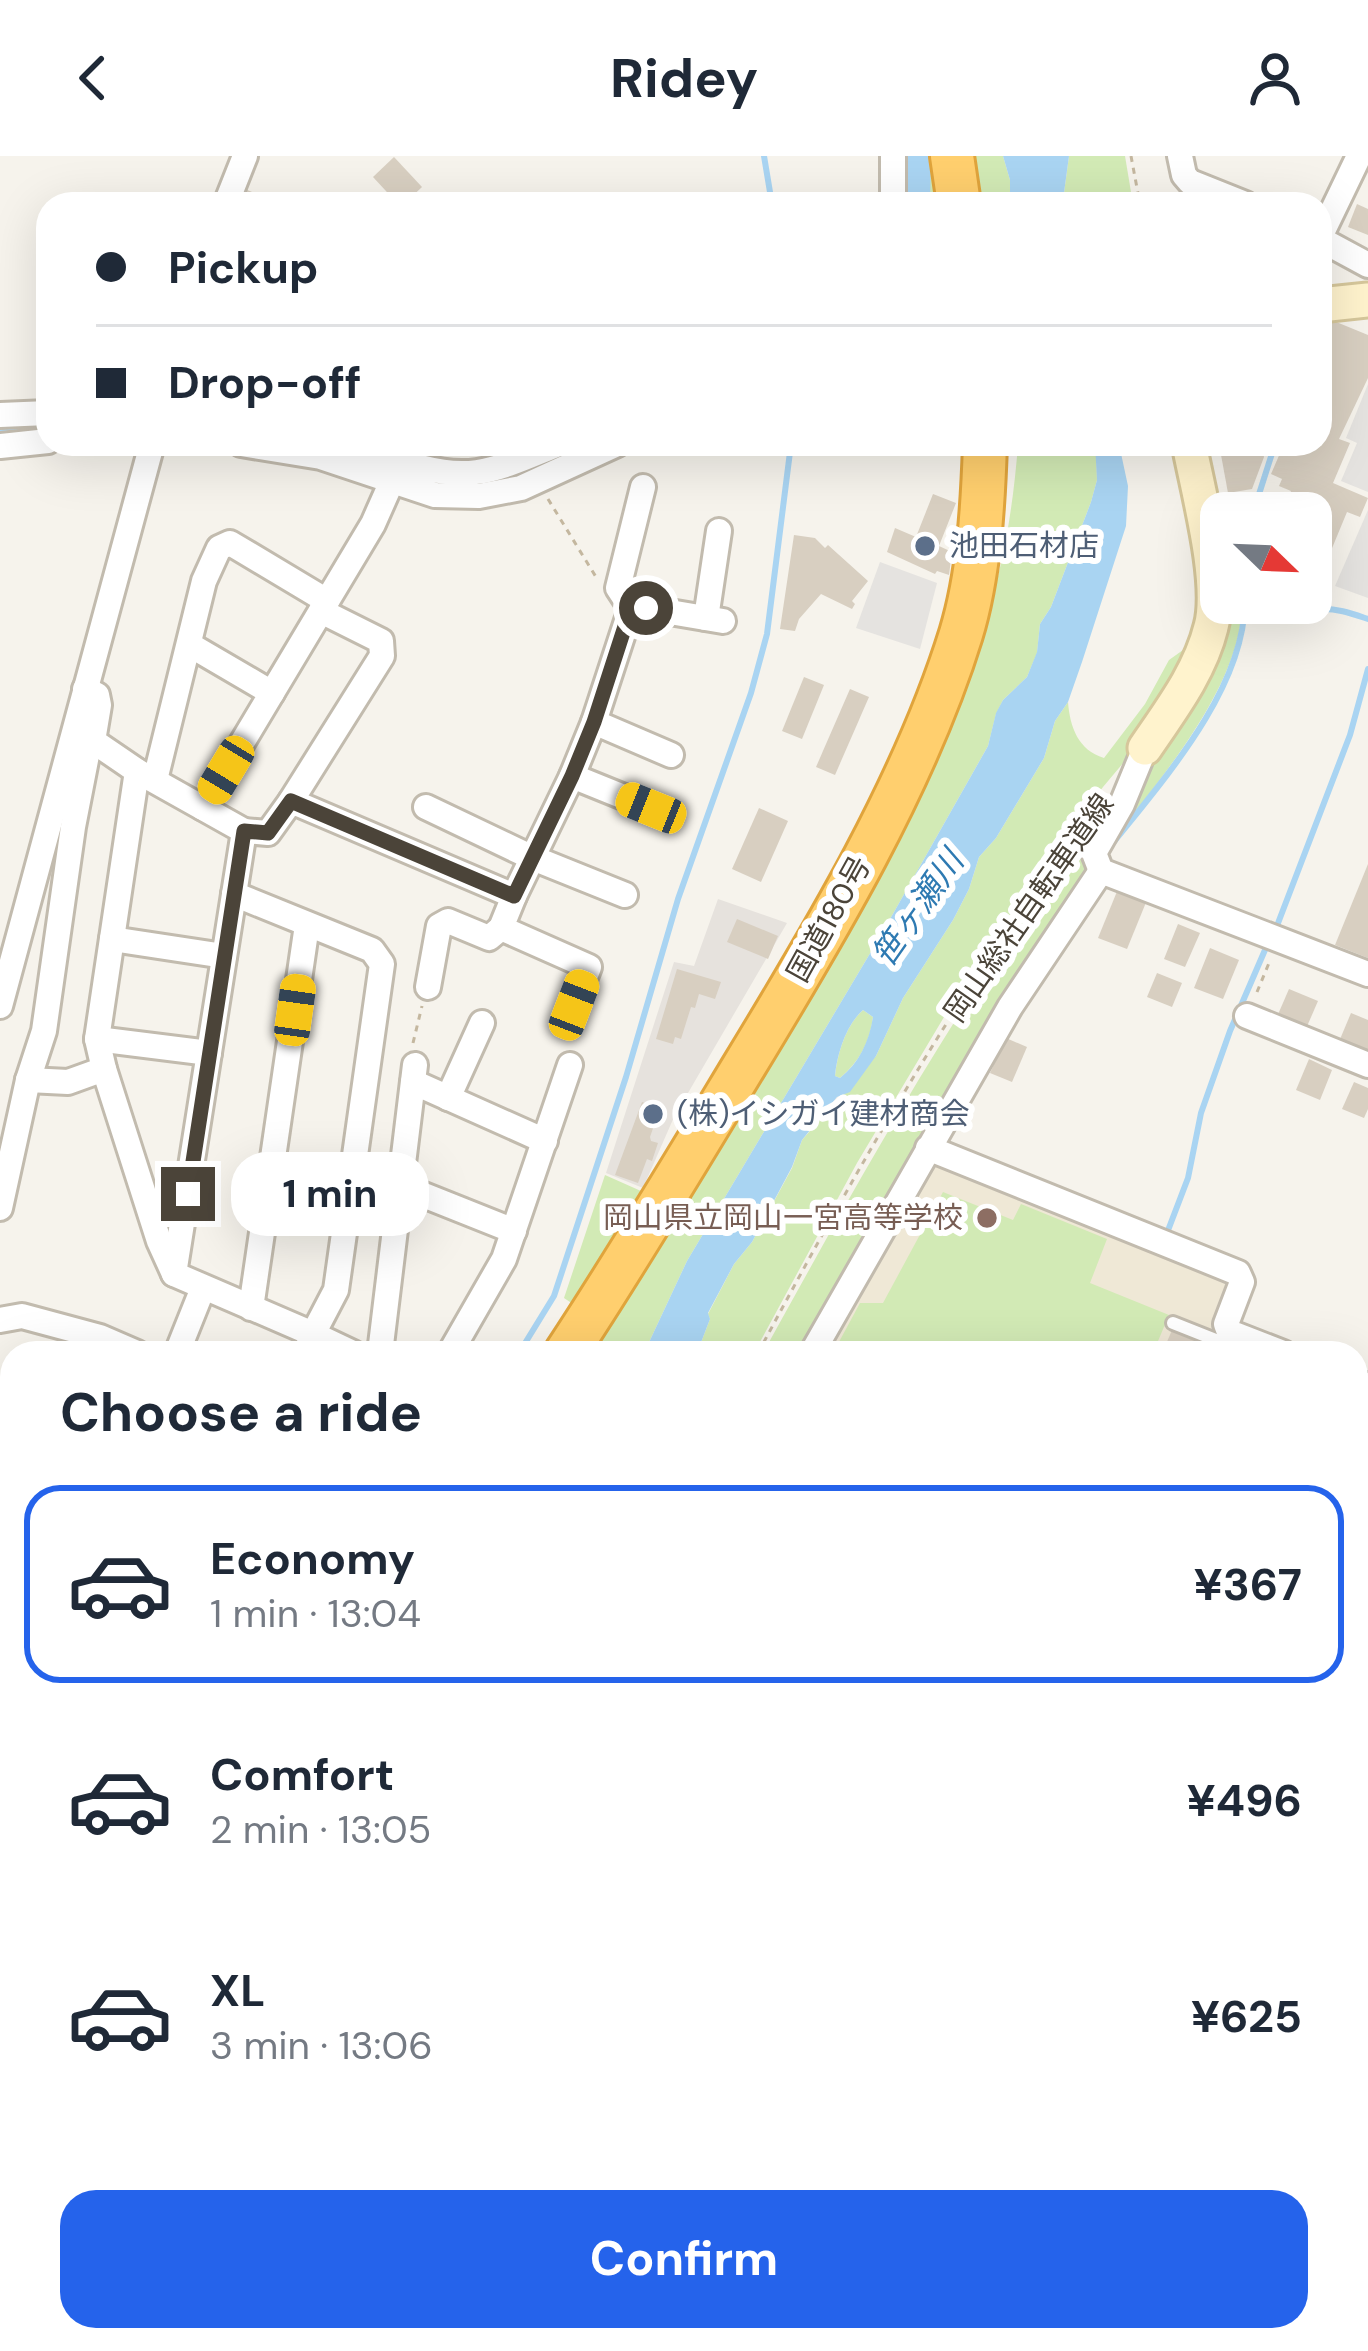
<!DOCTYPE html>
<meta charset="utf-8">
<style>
body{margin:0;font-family:"DM Sans","Noto Sans JP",sans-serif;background:#f6f6f7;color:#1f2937;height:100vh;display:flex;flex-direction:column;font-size:45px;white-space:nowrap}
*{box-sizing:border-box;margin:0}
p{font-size:39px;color:#747a83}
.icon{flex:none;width:66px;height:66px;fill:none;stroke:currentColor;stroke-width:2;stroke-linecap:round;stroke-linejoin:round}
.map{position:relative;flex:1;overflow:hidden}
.panel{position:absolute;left:0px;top:1185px;width:1368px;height:1011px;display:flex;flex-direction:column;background:#fff;border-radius:36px 36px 0 0;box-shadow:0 12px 48px #0002}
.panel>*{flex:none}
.guide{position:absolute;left:36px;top:36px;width:1296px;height:264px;border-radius:36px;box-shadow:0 12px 48px #0002;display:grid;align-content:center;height:264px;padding:0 60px;background:#fff}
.needle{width:78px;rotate:113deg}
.buttons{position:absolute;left:1200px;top:336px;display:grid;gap:24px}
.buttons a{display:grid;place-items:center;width:132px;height:132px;border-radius:24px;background:#fff;box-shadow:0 12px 48px #0002;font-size:60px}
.end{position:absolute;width:54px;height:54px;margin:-27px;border:15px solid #4b4439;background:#fff;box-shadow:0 0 0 6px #fff}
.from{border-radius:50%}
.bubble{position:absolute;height:84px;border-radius:36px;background:#fff;box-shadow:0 12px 48px #0002;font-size:39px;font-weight:700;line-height:84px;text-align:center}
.car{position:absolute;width:36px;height:72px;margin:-36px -18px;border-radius:15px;box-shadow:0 0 9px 3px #0007;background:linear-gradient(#f5c518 24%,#345 0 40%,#f5c518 0 76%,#345 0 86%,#f5c518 0)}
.guide b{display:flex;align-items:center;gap:42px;height:114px;font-size:45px}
.guide b+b{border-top:3px solid #e0e1e3}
.guide i{width:30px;height:30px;background:#1f2937}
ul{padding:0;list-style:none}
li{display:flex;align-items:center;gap:36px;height:198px;margin:0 24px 18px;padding:0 36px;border:6px solid transparent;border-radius:36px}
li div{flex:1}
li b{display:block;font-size:45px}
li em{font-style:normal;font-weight:700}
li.on{border-color:#2563eb}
li>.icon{width:108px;height:108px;stroke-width:1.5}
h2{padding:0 60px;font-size:54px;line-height:144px}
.button{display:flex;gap:24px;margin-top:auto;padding:24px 60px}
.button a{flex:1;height:138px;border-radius:36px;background:#2563eb;color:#fff;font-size:48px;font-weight:700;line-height:138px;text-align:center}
header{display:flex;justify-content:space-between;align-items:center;height:156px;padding:0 60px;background:#fff;font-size:54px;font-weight:700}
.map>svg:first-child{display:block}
</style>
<header><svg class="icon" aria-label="back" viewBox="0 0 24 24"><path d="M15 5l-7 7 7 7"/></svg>Ridey<svg class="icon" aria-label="person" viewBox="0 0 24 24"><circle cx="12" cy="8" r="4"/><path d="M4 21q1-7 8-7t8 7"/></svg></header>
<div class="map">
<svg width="1368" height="2195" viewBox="0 0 1368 2195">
<rect width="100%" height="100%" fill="#f6f3ec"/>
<path fill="#e6e2dd" d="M718,743L787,767L674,961L643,1032L606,1017L674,806L694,810Z"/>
<path fill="#efe8d6" d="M927,999L1236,1125L1218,1171L1264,1197H817Z"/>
<g fill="#d2eab5">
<path d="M897,0H928L936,48H897Z"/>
<path d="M965,0H1003L1010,24V48H973Z"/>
<path d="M1069,0H1125L1133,48H1066L1064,37Z"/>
<path d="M1018,288H1095L1096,291L1097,324L1091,346L1051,451L1040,468L1037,497L1027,521L1003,544L996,558L988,590L881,779L687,1105L644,1197H592L607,1164L980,482C1002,418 1013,355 1018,288Z"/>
<path d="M1221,447H1242C1243,528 1157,627 1109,689Z"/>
<path d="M1207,467L1140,587L1103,631L1020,744L947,856L857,1007L754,1197H697L710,1163L708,1158L734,1108L752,1086L792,1012L802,984L876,900L903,842L953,764L969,733L979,701L996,682L1044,602L1055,565L1068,546C1070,571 1078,594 1104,602L1145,548L1169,504L1183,494L1191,481Z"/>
<path d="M1131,616L1091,708L1000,843L921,979L802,1197H763C874,996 986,795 1131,616Z"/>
<path d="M863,854L873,861C870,886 859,906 840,922L835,920C837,898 846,869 863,854Z"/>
<path d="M605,1019L641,1035L573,1148L564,1142Z"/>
<path d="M943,1036L1013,1064L1021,1048L1107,1083L1090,1127L1169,1159L1153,1197H833L860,1147H883Z"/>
</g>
<g fill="#e5e3e0">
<path d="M1368,228V336L1341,325L1357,287L1346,282Z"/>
<path d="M1368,354V442L1335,430Z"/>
<path d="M880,406L937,427L920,493L856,472Z"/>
<path d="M1356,1284L1368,1289V1356L1356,1386Z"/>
</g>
<g fill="#a9d4f2" fill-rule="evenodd">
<path d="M1003,0H1069L1064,37L1066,48H1010V24Z"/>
<path d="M1095,288H1119L1128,330L1126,370L1082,506L1068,546L1055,565L1044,602L996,682L979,701L969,733L953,764L903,842L876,900L850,936L837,941L802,984L792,1011L752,1086L734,1108L708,1157L710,1163L697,1197H644L687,1105L881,779L988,590L996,557L1003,544L1027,521L1037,496L1040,468L1051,451L1091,346L1097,324ZM863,854L873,861C869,886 859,907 840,922L835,920C837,898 846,869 863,854Z"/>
</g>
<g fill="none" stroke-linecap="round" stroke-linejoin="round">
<g stroke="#a9d4f2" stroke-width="6">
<path d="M764,0L772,48"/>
<path d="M1253,357L1275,288"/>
<path d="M1245,462C1284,472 1287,455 1320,453C1337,452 1353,458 1368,463"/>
<path d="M1109,692C1162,625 1243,536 1245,447"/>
<path d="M1275,775L1350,579L1368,513"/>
<path d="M1167,1077L1188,1022L1201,957L1230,875L1268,787"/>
<path d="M519,1197L554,1140L626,921L678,743L751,537L767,478L791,288"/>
<path d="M1356,1430L1364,1411"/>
<path d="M465,2184L470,2195"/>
<path d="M686,2184L689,2195"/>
<path d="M266,2195L267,2184"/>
</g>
<g stroke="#a9d4f2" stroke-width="36">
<path d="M912,48L913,0"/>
<path d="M0,274L48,271"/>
<path d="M329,288L393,313"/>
<path d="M458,326C504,329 545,306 585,288"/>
</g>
</g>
<g fill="#d8cfc1">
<path d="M394,1L422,31L404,48H398L373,21Z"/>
<path d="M243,32L263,41L260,48H236Z"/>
<path d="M1357,48L1368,53V79L1348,71Z"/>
<path d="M1329,163L1368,179V222L1339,283L1350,287L1333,327L1368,342L1360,361L1347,356L1311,443V357H1282L1291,335L1279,330L1282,323L1271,318L1284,288H1320V185Z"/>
<path d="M1219,288H1261L1264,301L1252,333L1228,337Z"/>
<path d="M933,338L956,347L939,390L952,396L949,419L937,415L935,418L887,396L895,372L916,381Z"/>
<path d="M794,379L815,382L825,392L828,389L868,425L852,445L855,448L852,453L821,438L799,463L795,475L780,473Z"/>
<path d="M1259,447H1310L1307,453L1288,459Z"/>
<path d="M804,521L824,529L802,583L782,575Z"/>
<path d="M850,533L869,541L835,619L816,611Z"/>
<path d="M759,652L788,665L761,726L732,713Z"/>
<path d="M1368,708V802L1335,789Z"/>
<path d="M1118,733L1147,744L1127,793L1098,782Z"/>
<path d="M737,763L778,780L768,803L727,786Z"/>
<path d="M1178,768L1200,777L1185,811L1164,803Z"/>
<path d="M1210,792L1239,804L1223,843L1194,832Z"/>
<path d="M677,813L721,826L715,843L699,838L695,852L691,851L681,883L675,881L673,888L656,883Z"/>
<path d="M1157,817L1182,827L1172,851L1147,841Z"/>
<path d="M1289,833L1318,845L1305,875L1276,863Z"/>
<path d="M1351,857L1368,864V901L1338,888Z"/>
<path d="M1006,882L1027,891L1012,926L990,917Z"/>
<path d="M1309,903L1332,914L1320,944L1296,934Z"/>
<path d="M1354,926L1368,932V953L1364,962L1342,953Z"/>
<path d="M642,946L660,952L650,981L651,985L658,987L652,1005L647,1003L638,1027L615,1019Z"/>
<path d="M1173,1172L1232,1197H1162Z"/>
<path d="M1356,1706L1368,1711V1726L1356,1755Z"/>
<path d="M11,1872H12V1913L0,1909Z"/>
<path d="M7,1920L12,1921V1955L0,1951V1939Z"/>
<path d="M0,1954L12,1958L4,1985L0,1984Z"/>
<path d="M12,2111V2181L0,2176V2139Z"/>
<path d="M1356,2132L1368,2137V2157L1364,2166L1356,2163Z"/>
<path d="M19,2184H128L133,2195H45Z"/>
<path d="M720,2184H750L746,2195H715Z"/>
</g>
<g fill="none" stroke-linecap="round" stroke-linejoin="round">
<defs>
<g id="lane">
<path d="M1173,1167L1236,1192L1234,1197"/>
<path d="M1356,1272L1368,1277"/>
</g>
<g id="street">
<path d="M1180,0L1184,19L1190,26L1245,48"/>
<path d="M226,48L245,0"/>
<path d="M893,48V0"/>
<path d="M1320,81L1359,0"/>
<path d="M1320,83L1368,109"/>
<path d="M0,259L48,257"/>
<path d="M241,288L321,301L435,339L479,340L521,332L617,288"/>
<path d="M356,288C393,302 436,322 477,316C505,312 533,298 559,288"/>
<path d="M0,290L48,285"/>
<path d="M635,458L618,432L643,331"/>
<path d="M706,462L719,375"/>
<path d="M190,489L272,537"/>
<path d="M85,533L97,539L99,549L93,585L137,615L244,675L174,1118L313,1178L305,1197"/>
<path d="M594,566L671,599"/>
<path d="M1145,592L1122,648L1094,697L1101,715L1368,818"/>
<path d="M137,615L97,883L104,913L159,1085L174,1118"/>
<path d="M572,620L651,652"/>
<path d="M155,624L204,425L219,392L230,387L327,445"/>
<path d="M291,645L382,500L381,485L321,455"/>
<path d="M426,651L533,702L625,739"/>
<path d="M203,652L373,368L392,325"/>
<path d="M244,675L268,677L291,645L514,740L572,620L594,566L628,462L646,452L723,465"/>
<path d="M234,738L372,794L382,808L336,1134L313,1178L353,1197"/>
<path d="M514,740L501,772L589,811L574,849"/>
<path d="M112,783L224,800"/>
<path d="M428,831L439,770L448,765L489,782L501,772"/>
<path d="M0,850L152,288"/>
<path d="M1247,860L1368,909"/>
<path d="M97,883L209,897"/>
<path d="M28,924L68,926L104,913"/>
<path d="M413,926L545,985"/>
<path d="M448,942L482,867"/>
<path d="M928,992L1238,1117L1242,1126L1226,1168L1229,1176L1283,1197"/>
<path d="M401,1030L514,1075"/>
<path d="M0,1052L28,924L44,875L73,671L87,599L93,585"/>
<path d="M251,1152L307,769"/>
<path d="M0,1164L22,1160L100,1181L137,1197"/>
<path d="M177,1197L203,1132"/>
<path d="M380,1197L415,909"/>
<path d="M450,1197L504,1103L570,909"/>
<path d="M812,1197L1010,851L1101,715"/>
<path d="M1356,1226L1368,1230"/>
<path d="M0,1353L12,1352"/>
<path d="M1356,1408L1368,1379"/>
<path d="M0,1493L12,1488"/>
<path d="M0,1571L12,1575"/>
<path d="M1356,1590L1368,1595"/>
<path d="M0,1813L12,1815"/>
<path d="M1356,1950L1368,1955"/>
<path d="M1356,2174L1368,2178"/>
<path d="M502,2184L507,2195"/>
<path d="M1038,2184L1066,2195"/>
<path d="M0,2185L30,2195"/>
</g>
<g id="secondary">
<path d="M1320,149L1368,144"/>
<path d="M1145,592C1170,555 1200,516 1211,471C1223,427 1198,335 1189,288"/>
<path d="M156,2184L163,2195"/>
<path d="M183,2184L188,2195"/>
</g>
<g id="highway">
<path d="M952,0L959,48"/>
<path d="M566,1197C628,1103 686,1006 744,910C825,777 915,627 961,478C979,419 983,350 985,288"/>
<path d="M0,2056L12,2039"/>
</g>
</defs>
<use href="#lane" stroke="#c2bbae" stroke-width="18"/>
<use href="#street" stroke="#c2bbae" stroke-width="30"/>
<use href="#secondary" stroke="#d6c79b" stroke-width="39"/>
<use href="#highway" stroke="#e0a43c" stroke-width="48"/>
<g stroke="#c4b79f" stroke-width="3" stroke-dasharray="6 6" stroke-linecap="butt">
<path d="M1131,0L1140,48"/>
<path d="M548,343L596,421"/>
<path d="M1257,836L1269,807"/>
<path d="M413,887L422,850"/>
<path d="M758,1197C854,1018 954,840 1077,678"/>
<path d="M641,2184L645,2195"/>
<path d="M251,2195L252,2184"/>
</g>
<use href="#lane" stroke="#fff" stroke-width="12"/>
<use href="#street" stroke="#fff" stroke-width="24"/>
<use href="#secondary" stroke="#fff3cd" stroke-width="33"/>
<use href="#highway" stroke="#ffcf6e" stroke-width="42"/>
</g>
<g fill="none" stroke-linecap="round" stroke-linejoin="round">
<path stroke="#4b4439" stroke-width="15" d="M188,1038L244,675L268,677L291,645L514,740L572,620L594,566L628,461L646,452"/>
</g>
<g fill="#5c6f8a" stroke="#fff" stroke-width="4.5">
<circle cx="925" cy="390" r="12"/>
<circle cx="653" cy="958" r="12"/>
</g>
<circle fill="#8d6e63" stroke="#fff" stroke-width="4.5" cx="987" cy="1062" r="12"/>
<g text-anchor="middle" stroke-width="12" stroke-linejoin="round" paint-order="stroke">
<g font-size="30" fill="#4e5e75" stroke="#fff" text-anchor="start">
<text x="949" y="400">池田石材店</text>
<text x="677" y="968">(株)イシガイ建材商会</text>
</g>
<g font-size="30" fill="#4b4439" stroke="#fff">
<text transform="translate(1029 752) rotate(-55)" y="10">岡山総社自転車道線</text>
<text transform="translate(829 763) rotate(-61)" y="10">国道180号</text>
</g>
<g font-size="30" fill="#785e54" stroke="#fff" text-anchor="end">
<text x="963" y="1072">岡山県立岡山一宮高等学校</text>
</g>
<g font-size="33" font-style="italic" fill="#2e7ab2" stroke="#fff">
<text transform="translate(917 752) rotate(-55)" y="12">笹ヶ瀬川</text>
</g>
</g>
</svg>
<div class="buttons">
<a><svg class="needle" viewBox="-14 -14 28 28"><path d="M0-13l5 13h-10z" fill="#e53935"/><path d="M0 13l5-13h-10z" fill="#747a83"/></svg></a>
</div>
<i class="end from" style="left:646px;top:452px"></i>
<i class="end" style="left:188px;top:1038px"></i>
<div class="bubble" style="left:231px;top:996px;width:198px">1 min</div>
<i class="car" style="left:226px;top:614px;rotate:211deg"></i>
<i class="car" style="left:651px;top:652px;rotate:292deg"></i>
<i class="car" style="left:574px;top:849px;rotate:21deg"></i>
<i class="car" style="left:295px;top:854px;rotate:8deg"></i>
<div class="guide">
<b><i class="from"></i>Pickup</b>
<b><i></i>Drop-off</b>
</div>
<section class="panel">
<h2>Choose a ride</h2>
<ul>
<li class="on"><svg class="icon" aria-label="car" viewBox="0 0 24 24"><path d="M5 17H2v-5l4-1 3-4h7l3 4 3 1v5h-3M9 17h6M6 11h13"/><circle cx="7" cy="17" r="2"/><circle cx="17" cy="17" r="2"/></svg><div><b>Economy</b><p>1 min · 13:04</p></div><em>¥367</em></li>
<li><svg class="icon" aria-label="car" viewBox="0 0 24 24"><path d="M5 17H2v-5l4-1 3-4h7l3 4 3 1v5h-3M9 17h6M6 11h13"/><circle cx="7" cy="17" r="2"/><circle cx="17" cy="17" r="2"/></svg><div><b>Comfort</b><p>2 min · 13:05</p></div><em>¥496</em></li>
<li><svg class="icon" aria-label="car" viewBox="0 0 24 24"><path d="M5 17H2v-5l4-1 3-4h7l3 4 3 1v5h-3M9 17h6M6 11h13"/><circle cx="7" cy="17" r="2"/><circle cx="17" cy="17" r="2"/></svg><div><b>XL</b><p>3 min · 13:06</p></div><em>¥625</em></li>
</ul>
<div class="button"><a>Confirm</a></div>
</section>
</div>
